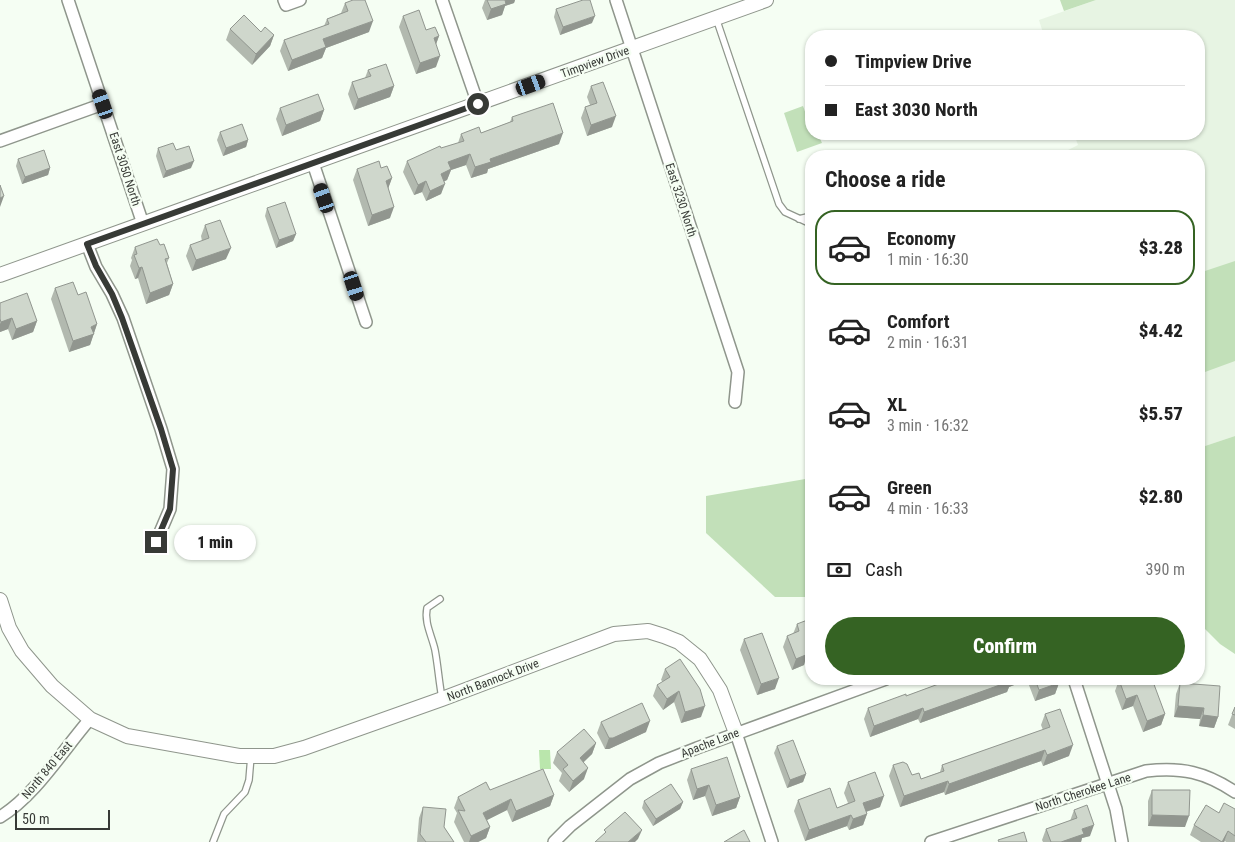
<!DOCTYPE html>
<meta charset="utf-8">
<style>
body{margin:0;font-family:"Roboto Condensed",sans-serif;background:#f6f6f6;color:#222;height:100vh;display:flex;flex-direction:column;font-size:19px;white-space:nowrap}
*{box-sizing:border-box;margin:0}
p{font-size:16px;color:#767676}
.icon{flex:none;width:28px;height:28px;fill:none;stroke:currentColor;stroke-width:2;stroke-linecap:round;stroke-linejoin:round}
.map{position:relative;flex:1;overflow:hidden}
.panel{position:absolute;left:805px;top:150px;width:400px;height:535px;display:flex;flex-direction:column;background:#fff;border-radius:20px;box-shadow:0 1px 4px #0004}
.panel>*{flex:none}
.top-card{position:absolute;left:805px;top:30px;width:400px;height:110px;border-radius:20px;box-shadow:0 1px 4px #0004;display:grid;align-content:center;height:110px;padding:0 20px;background:#fff}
.scale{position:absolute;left:15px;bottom:12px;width:95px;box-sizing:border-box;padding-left:5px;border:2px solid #373a36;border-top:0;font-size:14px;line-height:18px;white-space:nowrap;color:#373a36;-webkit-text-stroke:4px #f5fef3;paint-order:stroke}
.end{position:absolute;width:22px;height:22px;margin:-11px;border:6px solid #373a36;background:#fff;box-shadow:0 0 0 2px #fff}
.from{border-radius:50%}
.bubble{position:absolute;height:35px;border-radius:18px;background:#fff;box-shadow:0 1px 4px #0004;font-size:16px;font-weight:800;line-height:35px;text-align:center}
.car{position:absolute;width:15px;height:30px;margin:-15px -8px;border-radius:6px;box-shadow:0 0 4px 1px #0007;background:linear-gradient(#222 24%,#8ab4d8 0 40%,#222 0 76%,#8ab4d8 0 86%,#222 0)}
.top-card b{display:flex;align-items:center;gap:18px;height:48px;font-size:19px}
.top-card b+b{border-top:1px solid #e0e0e0}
.top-card i{width:12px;height:12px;background:#222}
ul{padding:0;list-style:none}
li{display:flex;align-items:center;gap:15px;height:75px;margin:0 10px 8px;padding:0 10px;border:2px solid transparent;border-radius:20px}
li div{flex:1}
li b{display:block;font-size:19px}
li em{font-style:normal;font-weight:800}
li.active{border-color:#356323}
li>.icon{width:45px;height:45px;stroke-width:1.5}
h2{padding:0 20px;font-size:22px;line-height:60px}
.pay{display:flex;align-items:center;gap:12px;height:55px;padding:0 20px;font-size:19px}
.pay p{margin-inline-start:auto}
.action{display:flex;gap:10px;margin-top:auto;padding:10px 20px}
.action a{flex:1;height:58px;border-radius:30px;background:#356323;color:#fff;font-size:20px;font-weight:800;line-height:58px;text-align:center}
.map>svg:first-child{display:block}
</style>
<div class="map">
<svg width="1235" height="842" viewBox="0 0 1235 842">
<rect width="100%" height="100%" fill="#f5fef3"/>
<path fill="#e7f4e3" d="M1096,0H1235V436L1199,448V156H1056L1078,145L1074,134H1199V36H1044L1039,20Z"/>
<g fill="#c2e0b9">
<path d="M1060,0H1096L1064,11Z"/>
<path d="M803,106L809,123L811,122V134H818L822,143L797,152L784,113Z"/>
<path d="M1235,261V361L1205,372L1199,355V273Z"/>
<path d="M1235,436V654L1220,644L1199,623V448Z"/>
<path d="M811,478V597H775L706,533V496Z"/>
</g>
<path fill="#bae6ac" d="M539,750H550L551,769H540Z"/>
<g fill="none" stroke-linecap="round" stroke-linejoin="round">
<defs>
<g id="service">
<path d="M716,18L779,204L785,212L811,224"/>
<path d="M799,219L811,216"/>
<path d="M440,599L427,608C424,623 432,636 435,650C438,666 439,682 442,698"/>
<path d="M213,842L224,814L245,792L249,780L251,756"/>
</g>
<g id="minor">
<path d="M68,0L143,224"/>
<path d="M284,0L286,5L300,0"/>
<path d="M442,0L478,104"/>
<path d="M616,0L738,372L735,402"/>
<path d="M0,141L103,104"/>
<path d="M313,163L366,322"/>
<path d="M87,244L96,267L112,294L123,318L161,429L173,469L170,509L156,542"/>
<path d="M1074,679L1116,809L1122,842"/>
<path d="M736,733L772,842"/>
<path d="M0,817C35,796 63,750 90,719"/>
<path d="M554,842L570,826L630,779L659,763L697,748L886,679"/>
<path d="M931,842L1146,771C1182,767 1205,772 1235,792"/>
</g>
<g id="tertiary">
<path d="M0,275L766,0"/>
<path d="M0,600L9,628L22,651L52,686L90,719L127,736L239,756H274L304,748L442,699L614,634L648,631L664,636L679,642L700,659L720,690L736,733"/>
</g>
</defs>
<use href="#service" stroke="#8f968c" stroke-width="8"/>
<use href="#minor" stroke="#8f968c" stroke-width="14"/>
<use href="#tertiary" stroke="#8f968c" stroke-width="16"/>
<use href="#service" stroke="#fff" stroke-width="5.5"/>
<use href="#minor" stroke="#fff" stroke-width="11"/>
<use href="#tertiary" stroke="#fff" stroke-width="14"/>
</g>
<g fill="#b2b9af">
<path d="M485,0H515L514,3L505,6L502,15L487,20L482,8Z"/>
<path d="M345,3L369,32L326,48L322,58L288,71L280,51L284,40L324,26L327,19L341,13Z"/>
<path d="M556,9L592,23L560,35L554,17Z"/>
<path d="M403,16L426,30L439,36L436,44V67L416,74L399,27Z"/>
<path d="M230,29L261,32L274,35L270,46L252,65L226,40Z"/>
<path d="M368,70L394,86L390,97L354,110L348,94L352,82L365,78Z"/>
<path d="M591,86L612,127L587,136L581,118L585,107L590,105L587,97Z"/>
<path d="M280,108L324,110L320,121L282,136L276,119Z"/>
<path d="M512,117L559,144L488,169L487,173L471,178L466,165L451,170L447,180L444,181L441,194L426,201L422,192L414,195L403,172L407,161L458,143L461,134L481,133L510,122Z"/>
<path d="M220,132L248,140L246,147L223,156L217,140Z"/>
<path d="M158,148L191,168L163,178L156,156Z"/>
<path d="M18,159L50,168L48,175L22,184L16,166Z"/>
<path d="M381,168L392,178L388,188L390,218L368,226L353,180L357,169Z"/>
<path d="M267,208L296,234L293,241L276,248L265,216Z"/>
<path d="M205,225L226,259L192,271L186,256L190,245L202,241L201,236Z"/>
<path d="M160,245L169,258L167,263L173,284L169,295L146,304L138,278L135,279L130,266L132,260L131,258L135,247Z"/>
<path d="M55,288L78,295L97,324L90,345L69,352L51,299Z"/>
<path d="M0,303L37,321L33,332L12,340L8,329L0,332Z"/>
<path d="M811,622V659L805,661L804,665L792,670L783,647L787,636L793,634L797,624Z"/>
<path d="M744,639L775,689L757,695L740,650Z"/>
<path d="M665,669L701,717L681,723L674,702L663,710L653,696L657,685L663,682L661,680Z"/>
<path d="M952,679H1057L1059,683L1055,694L1035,701L1027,680L1009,687L1007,692L920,723L918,719L870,737L864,719L868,708L906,696Z"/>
<path d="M1119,680L1134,682L1165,714L1161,725L1143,732L1133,706L1122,710L1115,691Z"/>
<path d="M1180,683L1218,717L1214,728L1199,726L1200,719L1174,717L1176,694Z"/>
<path d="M1235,707V729L1228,725Z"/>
<path d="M1045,714L1069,756L1043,766L1041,761L945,795L944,792L900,807L889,776L893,765L912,775L921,779L940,772L942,765L1043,730L1041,725Z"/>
<path d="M601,722L646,732L609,749H605L597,733Z"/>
<path d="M596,743L592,754L584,762V779L569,792L559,781L562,773L553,763L557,752Z"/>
<path d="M777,746L806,774L803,782L787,788L774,753Z"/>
<path d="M691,769L740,797L736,808L712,816L705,796L693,800L687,780Z"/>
<path d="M848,782L880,807L866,812L867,814L863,825L849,830L847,826L805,841L794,811L798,800L837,808L848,803L844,793Z"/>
<path d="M490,790L554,795L550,806L512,822L507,810L487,820L490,827L486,838L478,842H464L454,822L457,813L454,808L458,797Z"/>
<path d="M1152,790L1185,827L1148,826V801Z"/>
<path d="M644,801L683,802L680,809L653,826L642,808Z"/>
<path d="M423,807L444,827L454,842H417L419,818Z"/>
<path d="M1235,809V842H1226L1225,841L1224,842H1201L1190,835L1194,825L1219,813Z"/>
<path d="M1074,810L1090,836L1082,838L1081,842H1043L1042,840L1046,829L1070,821Z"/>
</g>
<g fill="#91968f">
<path d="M502,0H515L514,3L505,6L502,15L487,20L491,9Z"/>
<path d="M595,16L592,23L560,35L563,27Z"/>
<path d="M373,21L369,32L326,48L322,58L288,71L292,60L323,39Z"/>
<path d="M274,35L270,46L252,65L256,54Z"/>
<path d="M439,36L435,47L434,38Z"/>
<path d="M440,56L436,67L416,74L420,63Z"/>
<path d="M394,86L390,97L354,110L358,99Z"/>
<path d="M324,110L320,121L282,136L286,125Z"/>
<path d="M616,116L612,127L587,136L591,125Z"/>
<path d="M563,133L559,144L488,169L487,173L471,178L475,167L490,159Z"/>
<path d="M248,140L246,147L223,156L226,148Z"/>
<path d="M470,154L466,165L451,170L447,180L437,185L441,174L448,162Z"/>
<path d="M194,161L191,168L163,178L166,171Z"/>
<path d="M50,168L48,175L22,184L25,177Z"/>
<path d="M392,178L388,189L386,181Z"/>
<path d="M426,181L422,192L414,195L418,185Z"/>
<path d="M445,184L441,194L426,201L430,191Z"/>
<path d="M4,196L0,207V208V198Z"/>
<path d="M394,207L390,218L368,226L372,215Z"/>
<path d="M296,234L293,241L276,248L279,240Z"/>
<path d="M231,248L226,259L192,271L196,260Z"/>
<path d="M142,267L138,278L135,279L139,268Z"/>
<path d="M173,284L169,295L146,304L150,293Z"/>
<path d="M12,318L8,329L0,332V324L1,322Z"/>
<path d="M37,321L33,332L12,340L16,329Z"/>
<path d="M97,324L90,345L69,352L73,341L91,327Z"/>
<path d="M811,649V659L805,661L804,665L792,670L796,659L806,651Z"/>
<path d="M779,678L775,689L757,695L761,684Z"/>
<path d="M1009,679H1028L1027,680L1009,687L1007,692L920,723L924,712Z"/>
<path d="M1059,683L1055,694L1035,701L1039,690Z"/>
<path d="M679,691L674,702L663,710L667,699Z"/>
<path d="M1137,695L1133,706L1122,710L1126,699Z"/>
<path d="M705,706L701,717L681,723L685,712Z"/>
<path d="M1178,706L1204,708L1200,719L1174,717Z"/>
<path d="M923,708L918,719L870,737L874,726Z"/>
<path d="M1165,714L1161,725L1143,732L1147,721Z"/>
<path d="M1203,715L1218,717L1214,728L1199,726Z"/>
<path d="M650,721L646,732L609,749H605L609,738Z"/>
<path d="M596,743L592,754L576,769L580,758Z"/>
<path d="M1073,745L1069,756L1043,766L1047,755Z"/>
<path d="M1045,750L1041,761L945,795L949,784Z"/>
<path d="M588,768L584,779L569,792L573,781Z"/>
<path d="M806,774L803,782L787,788L790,780Z"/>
<path d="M948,781L944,792L900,807L904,796Z"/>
<path d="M709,785L705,796L693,800L697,789Z"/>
<path d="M554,795L550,806L512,822L516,811Z"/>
<path d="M884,796L880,807L859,814L863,803Z"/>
<path d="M740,797L736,808L712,816L716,805Z"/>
<path d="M511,799L507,810L479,824L483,813Z"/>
<path d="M683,802L680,809L653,826L656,819Z"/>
<path d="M867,814L863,825L849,830L853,819Z"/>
<path d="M851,815L847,826L805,841L809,830Z"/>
<path d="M1152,815L1189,816L1185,827L1148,826Z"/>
<path d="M1094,825L1090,836L1082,838L1081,842H1061L1082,829Z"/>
<path d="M490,827L486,838L478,842H469L471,836Z"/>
<path d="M642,830L638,839L635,842H628Z"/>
<path d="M1228,831L1224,842H1222Z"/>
</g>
<g fill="#cfd7cc" stroke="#91968f">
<path d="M353,0H365L373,21L323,39L326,47L292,60L284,40L329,24L327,19L348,11L345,3Z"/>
<path d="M487,0H505L506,4L491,9Z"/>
<path d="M583,0H590L595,16L563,27L556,9Z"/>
<path d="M419,10L426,30L435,27L439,36L434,38L440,56L420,63L403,16Z"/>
<path d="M244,15L261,32L265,27L274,35L256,54L230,29Z"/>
<path d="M386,64L394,86L358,99L352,82L371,76L368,70Z"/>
<path d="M603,82L616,116L591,125L585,107L597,103L591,86Z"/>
<path d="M318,94L324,110L286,125L280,108Z"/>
<path d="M553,103L563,133L490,159L491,162L475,167L470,154L448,162L451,169L441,174L445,184L430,191L426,181L418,185L407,161L440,146L441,148L464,141L461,134L479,127L481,133L513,121L512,117Z"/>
<path d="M242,124L248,140L226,148L220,132Z"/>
<path d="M173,143L176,150L189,146L194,161L166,171L158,148Z"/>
<path d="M44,150L50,168L25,177L18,159Z"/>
<path d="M379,161L381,168L387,166L392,178L386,181L394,207L372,215L357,169Z"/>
<path d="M0,185L4,196L0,198Z"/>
<path d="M285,202L296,234L279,240L267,208Z"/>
<path d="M220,220L231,248L196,260L190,245L209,238L205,225Z"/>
<path d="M157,239L160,245L164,244L169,258L165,259L173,284L150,293L142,267L139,268L134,255L137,254L135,247Z"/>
<path d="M73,282L78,295L86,292L97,324L91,327L94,334L73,341L55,288Z"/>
<path d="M27,293L37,321L16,329L12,318L1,322L0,319V303Z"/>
<path d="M810,619L811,622V649L806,651L808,654L796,659L787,636L799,631L797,624Z"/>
<path d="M762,633L779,678L761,684L744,639Z"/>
<path d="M680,659L700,689L705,706L685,712L679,691L667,699L657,685L670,677L665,669Z"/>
<path d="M952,679H1010L1011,681L924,712L923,708L874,726L868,708L906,694V696Z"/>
<path d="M1035,679H1057L1059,683L1039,690Z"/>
<path d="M1121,679H1133L1134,682L1144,679H1152L1165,714L1147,721L1137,695L1126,699L1119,680Z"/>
<path d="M1180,683L1220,686L1218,717L1203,715L1204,708L1178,706Z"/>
<path d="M642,703L650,721L613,738H609L601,722Z"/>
<path d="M1235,707V715L1232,714Z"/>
<path d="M1060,709L1073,745L1047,755L1045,750L949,784L948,781L904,796L893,765L903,762L907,764L912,775L919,773L921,779L944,771L942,765L1050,727L1045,714Z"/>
<path d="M584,729L596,743L580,758L588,768L573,781L563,769L568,765L557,752Z"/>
<path d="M793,740L806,774L790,780L777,746Z"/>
<path d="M727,757L740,797L716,805L709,785L697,789L691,769Z"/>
<path d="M543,769L554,795L516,811L511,799L483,813L490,827L471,836L458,810L465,811L458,797L486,782L490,790Z"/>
<path d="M875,772L884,796L863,803L867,814L853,819L851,815L809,830L798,800L830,788L837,808L855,801L848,782Z"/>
<path d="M671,784L683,802L656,819L644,801Z"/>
<path d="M1152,790H1190L1189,816L1152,815Z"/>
<path d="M1224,803L1235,809V836L1228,831L1222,842L1194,825L1206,805L1219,813Z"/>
<path d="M1087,805L1094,825L1082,829L1084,834L1061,842H1051L1046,829L1077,818L1074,810Z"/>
<path d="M423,807L446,809L444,827L454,842H426L420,834Z"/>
<path d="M625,812L642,830L628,842H595L606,832L604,830Z"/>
<path d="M744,830L750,842H724Z"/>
<path d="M1024,832L1027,842H999L998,840Z"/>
</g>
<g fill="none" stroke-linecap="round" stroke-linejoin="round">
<path stroke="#373a36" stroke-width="6" d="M156,542L170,509L173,469L161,429L122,318L112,294L96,266L87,244L478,104"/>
</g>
<g text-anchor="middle" stroke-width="4.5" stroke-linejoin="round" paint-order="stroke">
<g font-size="12" fill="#373a36" stroke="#f5fef3">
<text transform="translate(595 62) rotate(-20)" y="4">Timpview Drive</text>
<text transform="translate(125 169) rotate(72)" y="4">East 3050 North</text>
<text transform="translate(681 200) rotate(72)" y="4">East 3230 North</text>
<text transform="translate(493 680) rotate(-21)" y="4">North Bannock Drive</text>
<text transform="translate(710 743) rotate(-21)" y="4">Apache Lane</text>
<text transform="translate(47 770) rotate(-50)" y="4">North 840 East</text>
<text transform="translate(1083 792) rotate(-18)" y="4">North Cherokee Lane</text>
</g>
</g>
</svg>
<div class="scale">50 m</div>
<i class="end from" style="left:478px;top:104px"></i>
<i class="end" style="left:156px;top:542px"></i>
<div class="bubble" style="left:174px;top:525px;width:82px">1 min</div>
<i class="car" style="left:531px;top:85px;rotate:70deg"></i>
<i class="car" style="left:103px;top:104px;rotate:341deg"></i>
<i class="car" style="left:324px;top:198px;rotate:341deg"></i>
<i class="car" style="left:354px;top:286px;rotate:162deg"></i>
<div class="top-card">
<b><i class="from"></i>Timpview Drive</b>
<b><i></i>East 3030 North</b>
</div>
<section class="panel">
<h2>Choose a ride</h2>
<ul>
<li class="active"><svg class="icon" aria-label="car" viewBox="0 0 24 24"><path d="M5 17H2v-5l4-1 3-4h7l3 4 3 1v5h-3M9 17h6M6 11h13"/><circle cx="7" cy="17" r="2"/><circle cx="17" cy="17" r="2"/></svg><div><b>Economy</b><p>1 min · 16:30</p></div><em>$3.28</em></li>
<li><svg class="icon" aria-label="car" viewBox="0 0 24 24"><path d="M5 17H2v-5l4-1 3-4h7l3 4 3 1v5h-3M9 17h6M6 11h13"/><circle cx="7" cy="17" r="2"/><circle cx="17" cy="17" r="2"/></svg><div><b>Comfort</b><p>2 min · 16:31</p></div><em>$4.42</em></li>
<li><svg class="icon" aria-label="car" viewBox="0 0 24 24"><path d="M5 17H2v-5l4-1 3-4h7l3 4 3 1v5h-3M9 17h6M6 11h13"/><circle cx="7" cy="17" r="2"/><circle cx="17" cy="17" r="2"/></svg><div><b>XL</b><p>3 min · 16:32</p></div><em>$5.57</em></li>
<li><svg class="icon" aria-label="car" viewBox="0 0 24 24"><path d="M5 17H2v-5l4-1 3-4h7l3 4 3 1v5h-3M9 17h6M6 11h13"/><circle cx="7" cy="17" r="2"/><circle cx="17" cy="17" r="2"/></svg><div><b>Green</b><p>4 min · 16:33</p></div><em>$2.80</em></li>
</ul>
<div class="pay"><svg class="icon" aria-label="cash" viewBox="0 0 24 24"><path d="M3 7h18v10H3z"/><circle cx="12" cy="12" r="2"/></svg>Cash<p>390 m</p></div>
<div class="action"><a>Confirm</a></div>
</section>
</div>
